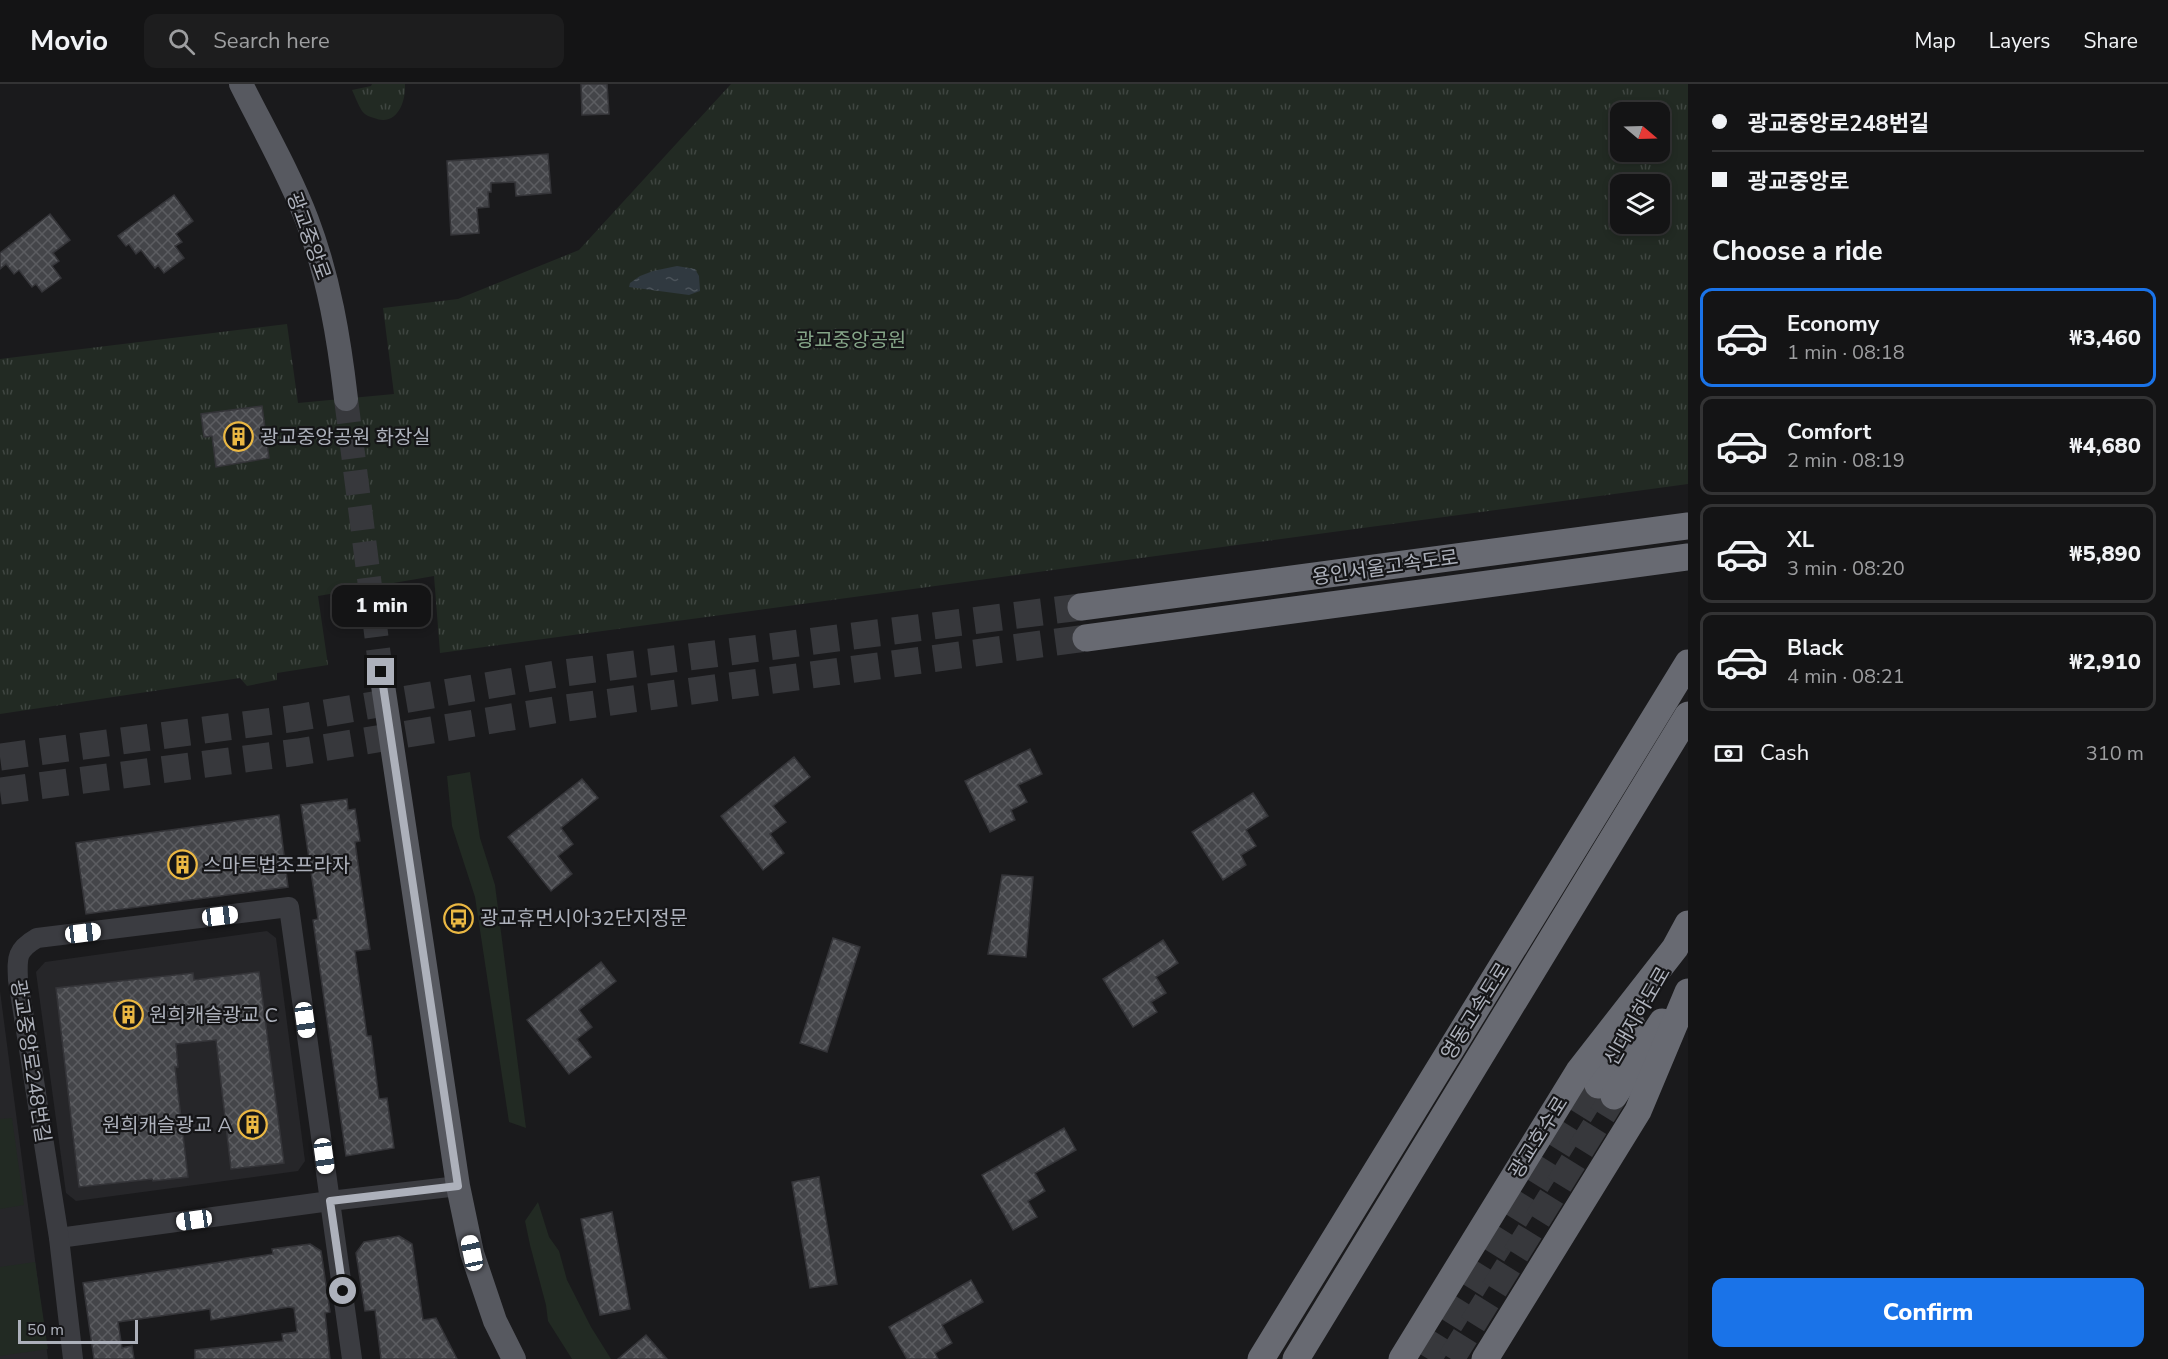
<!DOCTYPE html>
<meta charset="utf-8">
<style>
body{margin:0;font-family:"Nunito Sans","Noto Sans KR",sans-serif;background:#1d1d1e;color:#f1f3f6;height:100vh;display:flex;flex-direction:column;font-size:22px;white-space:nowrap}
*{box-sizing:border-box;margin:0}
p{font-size:20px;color:#9d9ea0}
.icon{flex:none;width:33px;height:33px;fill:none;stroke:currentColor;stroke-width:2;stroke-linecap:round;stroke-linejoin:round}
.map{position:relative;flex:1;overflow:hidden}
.side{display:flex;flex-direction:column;background:#141415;width:480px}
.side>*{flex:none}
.guide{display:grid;align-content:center;height:132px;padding:0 24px;background:#141415}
.needle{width:39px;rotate:109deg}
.fabs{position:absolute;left:1610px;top:18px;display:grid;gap:12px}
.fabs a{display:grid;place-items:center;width:60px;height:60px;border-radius:12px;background:#141415;box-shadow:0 3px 9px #0003,0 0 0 2px #333334;font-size:30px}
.scale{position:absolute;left:18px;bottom:15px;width:120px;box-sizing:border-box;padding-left:6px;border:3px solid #adb1bb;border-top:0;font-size:16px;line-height:21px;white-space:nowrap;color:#adb1bb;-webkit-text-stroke:4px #151517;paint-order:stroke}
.end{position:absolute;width:27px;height:27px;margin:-14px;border:8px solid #adb1bb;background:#111;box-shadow:0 0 0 3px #111}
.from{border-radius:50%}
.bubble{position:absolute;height:42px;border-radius:12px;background:#141415;box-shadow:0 3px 9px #0003,0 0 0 2px #333334;font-size:20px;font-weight:800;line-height:42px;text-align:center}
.car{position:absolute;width:18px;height:36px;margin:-18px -9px;border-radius:8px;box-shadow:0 0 4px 2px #0007;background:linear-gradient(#fff 24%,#345 0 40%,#fff 0 76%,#345 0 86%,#fff 0)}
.guide b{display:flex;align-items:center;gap:21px;height:57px;font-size:22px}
.guide b+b{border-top:2px solid #333334}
.guide i{width:15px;height:15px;background:#f1f3f6}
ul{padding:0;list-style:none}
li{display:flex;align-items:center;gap:18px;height:99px;margin:0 12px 9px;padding:0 12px;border:3px solid #333334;border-radius:12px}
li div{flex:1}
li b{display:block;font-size:22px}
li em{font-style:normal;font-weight:800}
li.current{border-color:#1a73e8}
li>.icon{width:54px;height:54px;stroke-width:1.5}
h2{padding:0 24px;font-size:27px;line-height:72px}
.pay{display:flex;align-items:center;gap:15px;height:66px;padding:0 24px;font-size:22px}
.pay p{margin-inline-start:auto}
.primary-button{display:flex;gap:12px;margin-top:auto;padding:12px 24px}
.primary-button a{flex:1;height:69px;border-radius:12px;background:#1a73e8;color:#fff;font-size:24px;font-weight:800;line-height:69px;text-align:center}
header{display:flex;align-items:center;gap:36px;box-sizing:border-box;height:84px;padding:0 30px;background:#141415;border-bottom:2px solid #333334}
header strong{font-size:28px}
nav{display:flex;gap:33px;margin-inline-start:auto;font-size:21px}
.search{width:420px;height:54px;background:#1d1d1e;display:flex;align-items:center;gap:15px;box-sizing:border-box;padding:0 21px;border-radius:12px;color:#9d9ea0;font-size:22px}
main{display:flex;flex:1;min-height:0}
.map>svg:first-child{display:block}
</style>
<header>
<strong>Movio</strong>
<div class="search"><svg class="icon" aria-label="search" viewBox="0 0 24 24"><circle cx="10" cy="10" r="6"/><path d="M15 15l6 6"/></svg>Search here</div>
<nav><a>Map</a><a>Layers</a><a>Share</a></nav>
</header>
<main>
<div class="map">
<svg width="1688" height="1275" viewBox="0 0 1688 1275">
<defs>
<pattern id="park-tufts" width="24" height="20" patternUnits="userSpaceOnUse" patternTransform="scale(1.5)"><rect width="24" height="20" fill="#222a23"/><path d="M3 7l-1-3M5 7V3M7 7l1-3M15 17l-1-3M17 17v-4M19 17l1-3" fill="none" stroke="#3f4641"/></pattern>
<pattern id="water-ripples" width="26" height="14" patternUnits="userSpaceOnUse" patternTransform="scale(1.5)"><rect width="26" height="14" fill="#303940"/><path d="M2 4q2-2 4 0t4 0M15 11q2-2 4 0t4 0" fill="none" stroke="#4b535a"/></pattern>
<pattern id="building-cross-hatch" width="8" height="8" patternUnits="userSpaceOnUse" patternTransform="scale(1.5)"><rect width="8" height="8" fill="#444549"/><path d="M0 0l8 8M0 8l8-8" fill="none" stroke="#5c5d61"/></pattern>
</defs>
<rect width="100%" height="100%" fill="#1a1a1c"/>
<g fill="#262629">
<path d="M267,847L276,854L305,1077L298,1087L76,1117L66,1109L36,888L45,878Z"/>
<path d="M0,907L48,1275H0Z"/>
</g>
<g fill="#222a23">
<path d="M470,688L480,754L495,801L526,1044L509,1038L475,813L452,742L447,692Z"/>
<path d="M12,1034L24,1121L0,1125V1035Z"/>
<path d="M538,1118L549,1153L559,1167L567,1196L591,1243L611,1275H572L548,1237L546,1221L530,1161L525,1137Z"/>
<path d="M35,1178L48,1265L0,1272V1183Z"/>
</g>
<g fill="url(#park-tufts)" fill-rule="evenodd">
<path d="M372,0H405C406,18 397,43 374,34C370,33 365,31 362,27C358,21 355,12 352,6L371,2Z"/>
<path d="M731,0H1688V400L440,569L434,492L318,512L328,581L277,589V596L247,602L240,594L0,630V275L287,240L298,319L394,310L383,224L458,215L579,166ZM1620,28H1659V68H1620ZM1620,100H1659V140H1620Z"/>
</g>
<path fill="url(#water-ripples)" d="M677,182L695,185L699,192L700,207L689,211L629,203L630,199L640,192L653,187Z"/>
<g fill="url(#building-cross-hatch)" stroke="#343438" stroke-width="1.5">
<path d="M581,0H607L609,30L582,31Z"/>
<path d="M548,70L551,109L516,112L515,98L491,99V108H488L489,123L477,124L479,149L451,151L447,77Z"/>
<path d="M174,111L193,137L176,150L182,158L175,162L184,174L164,189L158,181L155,184L141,166L136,170L129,160L126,162L118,152Z"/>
<path d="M50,130L70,156L53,169L59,177L52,182L61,194L42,208L36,200L32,203L19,186L14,190L6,180L0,185V169Z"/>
<path d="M262,322L269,374L216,383L212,352L204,353L201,330Z"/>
<path d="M1030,665L1042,690L1018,701L1027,718L1011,726L1015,736L990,748L965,697Z"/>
<path d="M794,673L810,693L773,722L786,738L770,750L784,769L763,786L721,732Z"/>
<path d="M582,695L598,714L561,744L573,760L558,772L572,790L551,807L508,753Z"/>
<path d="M1253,709L1268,732L1246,746L1256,762L1241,771L1246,781L1223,796L1192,748Z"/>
<path d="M347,715L348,726L355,725L360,757L355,758L370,865L355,867L367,952H371L379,1015L387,1014L394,1064L346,1072L313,836L318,835L301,721Z"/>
<path d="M279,731L288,803L86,830L76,759Z"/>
<path d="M1002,791L1033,793L1026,873L988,870Z"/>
<path d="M833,854L860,863L827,968L800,959Z"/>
<path d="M1163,856L1178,879L1156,893L1166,909L1151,918L1157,928L1133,943L1103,895Z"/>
<path d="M601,878L616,897L579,926L592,943L577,955L591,973L569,990L527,936Z"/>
<path d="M259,888L284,1079L231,1085L216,956L176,960L178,983H175L188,1093L153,1097L152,1095L79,1103L56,904L193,889L194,896Z"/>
<path d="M1064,1044L1076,1066L1035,1089L1045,1107L1028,1117L1037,1133L1013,1146L982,1091Z"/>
<path d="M819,1093L837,1200L810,1204L792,1098Z"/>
<path d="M612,1128L630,1225L600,1231L581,1135Z"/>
<path d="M399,1152L412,1160L423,1236L436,1234L457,1275H381L375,1226L365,1227L356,1169L364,1158Z"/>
<path d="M310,1160L321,1167L330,1228L325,1229L330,1275H195V1266L283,1257L282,1250L297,1248L294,1224L289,1223L211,1236L210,1225L118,1238L122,1264L132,1262L134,1275H94L83,1199L273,1170L272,1165Z"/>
<path d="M971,1196L983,1218L942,1241L952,1259L935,1269L938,1275H907L889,1243Z"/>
<path d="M646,1251L667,1275H618Z"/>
</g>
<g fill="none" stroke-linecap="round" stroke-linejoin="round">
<path stroke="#37383c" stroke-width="24" stroke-dasharray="24 12" stroke-linecap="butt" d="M346,315L381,588"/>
<g stroke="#37383c" stroke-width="27" stroke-dasharray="27 14" stroke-linecap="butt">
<path d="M0,673L296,634L556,590L1081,523"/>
<path d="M0,707L298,668L566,624L1086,554"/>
<path d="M1428,1275L1598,1001"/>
<path d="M1451,1275L1614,1012"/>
</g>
<g stroke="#3b3c41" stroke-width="20">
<path d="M59,1154L330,1117L458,1102"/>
<path d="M73,1275L59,1154L18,896C17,874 16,866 37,854L289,823L352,1275"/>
</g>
<g stroke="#575960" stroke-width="24">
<path d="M241,0C263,44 289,89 307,136C329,194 339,254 346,315"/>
<path d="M381,588L458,1102L472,1169L495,1237L514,1275"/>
</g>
<g stroke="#686a72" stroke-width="27">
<path d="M1081,523L1688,442"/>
<path d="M1086,554L1688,473"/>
<path d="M1598,1001L1632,941"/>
<path d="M1614,1012L1662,938"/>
<path d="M1261,1275L1688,579"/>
<path d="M1296,1275L1688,631"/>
<path d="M1402,1275L1579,987L1675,864L1688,840"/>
<path d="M1485,1275L1638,1027L1688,908"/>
</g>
</g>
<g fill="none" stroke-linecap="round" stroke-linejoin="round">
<path stroke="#adb1bb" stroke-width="8" d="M343,1207L330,1117L458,1102L381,588"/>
</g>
<defs>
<symbol id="building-ring" viewBox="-11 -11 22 22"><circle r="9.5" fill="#151517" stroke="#ebb843" stroke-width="1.5"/><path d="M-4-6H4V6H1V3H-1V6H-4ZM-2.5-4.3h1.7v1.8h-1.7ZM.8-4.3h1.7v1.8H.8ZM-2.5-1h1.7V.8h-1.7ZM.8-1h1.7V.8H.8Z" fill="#ebb843"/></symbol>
<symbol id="bus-ring" viewBox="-11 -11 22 22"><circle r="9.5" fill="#151517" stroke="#ebb843" stroke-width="1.5"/><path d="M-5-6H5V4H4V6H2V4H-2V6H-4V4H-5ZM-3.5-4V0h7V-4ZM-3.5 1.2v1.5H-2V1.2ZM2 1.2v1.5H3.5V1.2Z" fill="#ebb843"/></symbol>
</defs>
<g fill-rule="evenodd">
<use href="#building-ring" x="222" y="336" width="33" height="33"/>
<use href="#building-ring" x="166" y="764" width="33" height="33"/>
<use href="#bus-ring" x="442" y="818" width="33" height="33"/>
<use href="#building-ring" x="112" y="914" width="33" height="33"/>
<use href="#building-ring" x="236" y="1024" width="33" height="33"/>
</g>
<g text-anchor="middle" stroke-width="4.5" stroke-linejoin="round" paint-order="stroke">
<g font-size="20" fill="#adb1bb" stroke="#151517">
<text transform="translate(309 152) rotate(70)" y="7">광교중앙로</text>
<text transform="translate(1385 483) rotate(-8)" y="7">용인서울고속도로</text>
<text transform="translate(1475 927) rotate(-58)" y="7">영동고속도로</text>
<text transform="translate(1637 932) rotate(-60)" y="7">신대지하도로</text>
<text transform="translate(31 977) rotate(81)" y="7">광교중앙로248번길</text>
<text transform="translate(1538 1053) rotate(-58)" y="7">광교호수로</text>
</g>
<g font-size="20" fill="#85a588" stroke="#151517">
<text x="851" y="263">광교중앙공원</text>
</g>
<g font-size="20" fill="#adb1bb" stroke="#151517" text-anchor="start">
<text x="260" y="360">광교중앙공원 화장실</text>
<text x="203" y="788">스마트법조프라자</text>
<text x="480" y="841">광교휴먼시아32단지정문</text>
<text x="149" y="938">원희캐슬광교 C</text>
<text x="232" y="1048" text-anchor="end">원희캐슬광교 A</text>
</g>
</g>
</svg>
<div class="fabs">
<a><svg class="needle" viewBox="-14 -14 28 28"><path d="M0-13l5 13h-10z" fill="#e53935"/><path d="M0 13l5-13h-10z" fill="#9d9ea0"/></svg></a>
<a><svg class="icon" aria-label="layers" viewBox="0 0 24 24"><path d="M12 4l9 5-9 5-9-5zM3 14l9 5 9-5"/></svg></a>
</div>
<div class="scale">50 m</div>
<i class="end from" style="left:343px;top:1207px"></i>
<i class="end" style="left:381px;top:588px"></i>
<div class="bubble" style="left:332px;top:501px;width:99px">1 min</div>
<i class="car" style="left:220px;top:832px;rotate:83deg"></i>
<i class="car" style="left:83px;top:849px;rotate:83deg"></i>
<i class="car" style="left:305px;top:936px;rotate:172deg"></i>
<i class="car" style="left:324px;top:1072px;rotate:172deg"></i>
<i class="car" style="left:194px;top:1136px;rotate:262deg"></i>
<i class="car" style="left:472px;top:1169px;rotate:348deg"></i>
</div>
<section class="side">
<div class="guide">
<b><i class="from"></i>광교중앙로248번길</b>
<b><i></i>광교중앙로</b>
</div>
<h2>Choose a ride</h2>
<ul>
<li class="current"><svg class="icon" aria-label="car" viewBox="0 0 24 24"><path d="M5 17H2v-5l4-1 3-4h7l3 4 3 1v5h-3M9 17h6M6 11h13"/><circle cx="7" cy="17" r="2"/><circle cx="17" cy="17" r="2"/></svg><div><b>Economy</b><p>1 min · 08:18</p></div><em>₩3,460</em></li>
<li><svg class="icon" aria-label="car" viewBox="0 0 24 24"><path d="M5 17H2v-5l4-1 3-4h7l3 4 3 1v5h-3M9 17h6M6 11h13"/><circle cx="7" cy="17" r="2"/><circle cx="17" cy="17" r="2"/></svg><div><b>Comfort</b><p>2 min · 08:19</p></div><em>₩4,680</em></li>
<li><svg class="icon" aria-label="car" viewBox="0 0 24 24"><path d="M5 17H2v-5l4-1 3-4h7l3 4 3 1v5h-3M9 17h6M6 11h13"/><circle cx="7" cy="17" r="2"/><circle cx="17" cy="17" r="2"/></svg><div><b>XL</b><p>3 min · 08:20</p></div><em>₩5,890</em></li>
<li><svg class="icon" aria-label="car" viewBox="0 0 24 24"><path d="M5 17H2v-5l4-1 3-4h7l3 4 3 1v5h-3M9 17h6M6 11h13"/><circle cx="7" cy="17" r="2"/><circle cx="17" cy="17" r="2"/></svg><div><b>Black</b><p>4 min · 08:21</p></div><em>₩2,910</em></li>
</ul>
<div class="pay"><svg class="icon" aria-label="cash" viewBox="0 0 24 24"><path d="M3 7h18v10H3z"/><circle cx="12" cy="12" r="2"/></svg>Cash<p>310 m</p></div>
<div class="primary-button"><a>Confirm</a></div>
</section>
</main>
